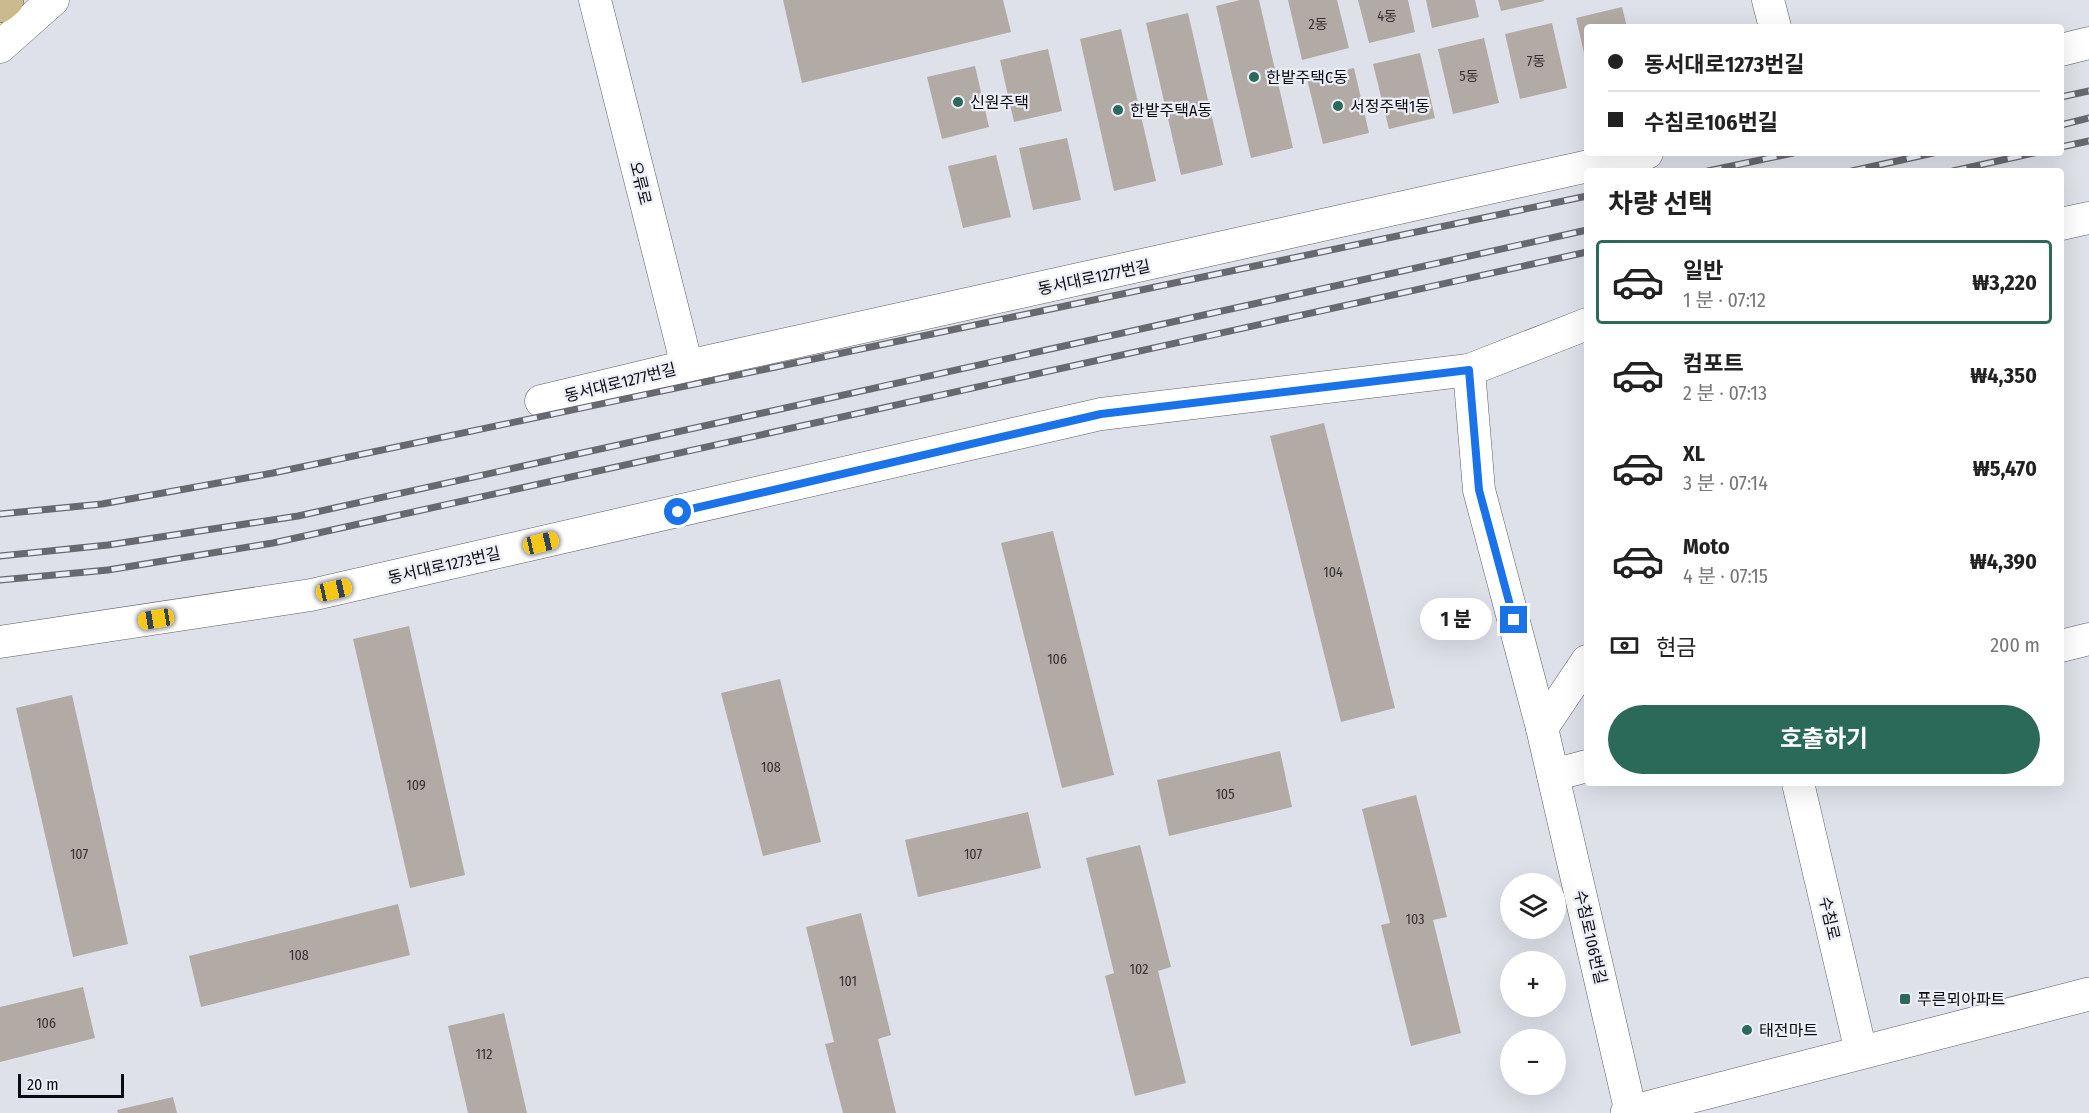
<!DOCTYPE html>
<html lang="ko">
<meta charset="utf-8">
<style>
body{margin:0;font-family:"Fira Sans Condensed","Noto Sans KR",sans-serif;background:#f2f2f2;color:#222;height:100vh;display:flex;flex-direction:column;font-size:22px;white-space:nowrap}
*{box-sizing:border-box;margin:0}
p{font-size:20px;color:#767676}
.icon{flex:none;width:33px;height:33px;fill:none;stroke:currentColor;stroke-width:2;stroke-linecap:round;stroke-linejoin:round}
.map{position:relative;flex:1;overflow:hidden}
.panel{position:absolute;left:1584px;top:168px;width:480px;height:618px;display:flex;flex-direction:column;background:#fff;border-radius:6px;box-shadow:0 6px 24px #0002}
.panel>*{flex:none}
.hud{position:absolute;left:1584px;top:24px;width:480px;height:132px;border-radius:6px;box-shadow:0 6px 24px #0002;display:grid;align-content:center;height:132px;padding:0 24px;background:#fff}
.buttons{position:absolute;left:1500px;top:873px;display:grid;gap:12px}
.buttons a{display:grid;place-items:center;width:66px;height:66px;border-radius:50%;background:#fff;box-shadow:0 6px 24px #0002;font-size:30px}
.scale{position:absolute;left:18px;bottom:15px;width:106px;box-sizing:border-box;padding-left:6px;border:3px solid #0a0b0e;border-top:0;font-size:16px;line-height:21px;white-space:nowrap;color:#0a0b0e;-webkit-text-stroke:4px #eceef7;paint-order:stroke}
.end{position:absolute;width:27px;height:27px;margin:-14px;border:8px solid #1a73e8;background:#fff;box-shadow:0 0 0 3px #fff}
.from{border-radius:50%}
.bubble{position:absolute;height:42px;border-radius:21px;background:#fff;box-shadow:0 6px 24px #0002;font-size:20px;font-weight:700;line-height:42px;text-align:center}
.car{position:absolute;width:18px;height:36px;margin:-18px -9px;border-radius:8px;box-shadow:0 0 4px 2px #0007;background:linear-gradient(#f5c518 24%,#345 0 40%,#f5c518 0 76%,#345 0 86%,#f5c518 0)}
.hud b{display:flex;align-items:center;gap:21px;height:57px;font-size:22px}
.hud b+b{border-top:2px solid #e0e0e0}
.hud i{width:15px;height:15px;background:#222}
ul{padding:0;list-style:none}
li{display:flex;align-items:center;gap:18px;height:84px;margin:0 12px 9px;padding:0 12px;border:3px solid transparent;border-radius:6px}
li div{flex:1}
li b{display:block;font-size:22px}
li em{font-style:normal;font-weight:700}
li.on{border-color:#2b6a58}
li>.icon{width:54px;height:54px;stroke-width:1.5}
h2{padding:0 24px;font-size:27px;line-height:72px}
.pay{display:flex;align-items:center;gap:15px;height:66px;padding:0 24px;font-size:22px}
.pay p{margin-inline-start:auto}
.button{display:flex;gap:12px;margin-top:auto;padding:12px 24px}
.button a{flex:1;height:69px;border-radius:36px;background:#2b6a58;color:#fff;font-size:24px;font-weight:700;line-height:69px;text-align:center}
.map>svg:first-child{display:block}
</style>
<div class="map">
<svg width="2089" height="1113" viewBox="0 0 2089 1113">
<rect width="100%" height="100%" fill="#dfe1ea"/>
<g fill="#b2aaa4">
<path d="M783,0H1003L1011,32L802,83Z"/>
<path d="M1240,0H1259L1293,148L1251,158L1216,6Z"/>
<path d="M1288,0H1337L1349,48L1302,60Z"/>
<path d="M1358,0H1408L1415,32L1369,43Z"/>
<path d="M1426,0H1475L1479,17L1432,28Z"/>
<path d="M1498,0H1544V1L1501,11Z"/>
<path d="M1622,7L1627,27H1587L1586,62L1576,18Z"/>
<path d="M1188,13L1223,165L1181,175L1146,23Z"/>
<path d="M1552,23L1567,88L1520,99L1505,34Z"/>
<path d="M1121,29L1156,181L1114,191L1080,39Z"/>
<path d="M1484,38L1499,103L1453,114L1438,49Z"/>
<path d="M1048,49L1062,111L1014,122L1000,60Z"/>
<path d="M1420,53L1435,118L1389,129L1373,64Z"/>
<path d="M975,66L989,127L942,139L927,77Z"/>
<path d="M1354,68L1369,133L1323,144L1307,79Z"/>
<path d="M1067,138L1081,200L1033,210L1019,148Z"/>
<path d="M996,155L1011,217L963,228L948,166Z"/>
<path d="M1324,423L1395,708L1341,722L1270,436Z"/>
<path d="M1053,531L1114,775L1062,788L1001,543Z"/>
<path d="M409,626L465,875L410,888L353,639Z"/>
<path d="M780,679L821,842L763,856L721,693Z"/>
<path d="M72,695L128,944L73,957L16,708Z"/>
<path d="M1280,751L1292,807L1169,836L1157,780Z"/>
<path d="M1416,795L1447,917L1433,920L1461,1033L1411,1046L1381,925L1390,923L1362,809Z"/>
<path d="M1028,812L1041,868L918,897L905,840Z"/>
<path d="M1140,845L1171,967L1158,971L1186,1083L1135,1096L1105,976L1114,973L1086,858Z"/>
<path d="M398,904L410,955L201,1007L189,956Z"/>
<path d="M861,913L891,1035L878,1039L896,1113H843L825,1044L834,1042L806,927Z"/>
<path d="M83,987L95,1038L0,1062V1007Z"/>
<path d="M504,1013L527,1113H468L448,1026Z"/>
<path d="M173,1097L177,1113H118L117,1110Z"/>
</g>
<g fill="none" stroke-linecap="round" stroke-linejoin="round">
<defs>
<g id="minor">
<path d="M595,0L687,366"/>
<path d="M1768,0L1775,27"/>
<path d="M0,47L53,0"/>
<path d="M2061,50L2089,43"/>
<path d="M2061,224L2089,218"/>
<path d="M1469,370L1479,490L1542,728L1631,1113"/>
<path d="M541,401L687,366L1647,153"/>
<path d="M0,642L311,595L1101,414L1469,370L1587,324"/>
<path d="M2061,646L2089,639"/>
<path d="M1542,728L1587,661"/>
<path d="M1553,775L1587,766"/>
<path d="M1798,783L1861,1052"/>
</g>
<path id="secondary" d="M1627,1113L2089,994"/>
<path id="primary" d="M0,6L7,0"/>
</defs>
<use href="#minor" stroke="#5c5d65" stroke-width="33"/>
<use href="#secondary" stroke="#5c5d65" stroke-width="34"/>
<use href="#primary" stroke="#715f31" stroke-width="34"/>
<use href="#minor" stroke="#fff" stroke-width="32"/>
<use href="#secondary" stroke="#fff" stroke-width="33"/>
<use href="#primary" stroke="#cbba8f" stroke-width="33"/>
<defs>
<g id="rail">
<path d="M2061,97L2089,91"/>
<path d="M2061,125L2089,118"/>
<path d="M2061,147L2089,141"/>
<path d="M1708,171L1793,153"/>
<path d="M1852,171L1933,153"/>
<path d="M1953,171L2034,153"/>
<path d="M0,514L102,504L273,473L1587,196"/>
<path d="M0,556L108,545L298,516L1587,230"/>
<path d="M0,580L108,570L273,543L1587,252"/>
</g>
</defs>
<use href="#rail" stroke="#68696f" stroke-width="7"/>
<use href="#rail" stroke="#eceef7" stroke-width="4.5" stroke-dasharray="14" stroke-linecap="butt"/>
</g>
<g fill="none" stroke-linecap="round" stroke-linejoin="round">
<path stroke="#1a73e8" stroke-width="8" d="M678,512L1101,414L1469,370L1479,490L1514,620"/>
</g>
<g fill="#2b6a58" stroke="#eceef7" stroke-width="2">
<circle cx="1254" cy="77" r="6"/>
<circle cx="958" cy="102" r="6"/>
<circle cx="1338" cy="106" r="6"/>
<circle cx="1118" cy="110" r="6"/>
<rect x="1899" y="993" width="12" height="12" rx="3"/>
<circle cx="1747" cy="1030" r="6"/>
</g>
<g text-anchor="middle" stroke-width="4.5" stroke-linejoin="round" paint-order="stroke">
<g font-size="14" fill="#343334">
<text x="1387" y="21">4동</text>
<text x="1318" y="29">2동</text>
<text x="1536" y="66">7동</text>
<text x="1469" y="81">5동</text>
<text x="1333" y="577">104</text>
<text x="1057" y="664">106</text>
<text x="771" y="772">108</text>
<text x="416" y="790">109</text>
<text x="1225" y="799">105</text>
<text x="79" y="859">107</text>
<text x="973" y="859">107</text>
<text x="1415" y="924">103</text>
<text x="299" y="960">108</text>
<text x="1139" y="974">102</text>
<text x="848" y="986">101</text>
<text x="46" y="1028">106</text>
<text x="484" y="1059">112</text>
</g>
<g font-size="16" fill="#0a0b0e" stroke="#eceef7" text-anchor="start">
<text x="1266" y="83">한밭주택C동</text>
<text x="970" y="108">신원주택</text>
<text x="1350" y="112">서정주택1동</text>
<text x="1130" y="116">한밭주택A동</text>
<text x="1917" y="1005">푸른뫼아파트</text>
<text x="1759" y="1036">태전마트</text>
</g>
<g font-size="16" fill="#0a0b0e" stroke="#eceef7">
<text transform="translate(641 183) rotate(76)" y="6">오류로</text>
<text transform="translate(1094 277) rotate(-12)" y="6">동서대로1277번길</text>
<text transform="translate(620 382) rotate(-14)" y="6">동서대로1277번길</text>
<text transform="translate(444 565) rotate(-13)" y="6">동서대로1273번길</text>
<text transform="translate(1830 918) rotate(77)" y="6">수침로</text>
<text transform="translate(1591 937) rotate(77)" y="6">수침로106번길</text>
</g>
</g>
</svg>
<div class="buttons">
<a><svg class="icon" aria-label="layers" viewBox="0 0 24 24"><path d="M12 4l9 5-9 5-9-5zM3 14l9 5 9-5"/></svg></a>
<a>+</a>
<a>−</a>
</div>
<div class="scale">20 m</div>
<i class="end from" style="left:678px;top:512px"></i>
<i class="end" style="left:1514px;top:620px"></i>
<div class="bubble" style="left:1420px;top:598px;width:72px">1 분</div>
<i class="car" style="left:541px;top:543px;rotate:77deg"></i>
<i class="car" style="left:334px;top:590px;rotate:77deg"></i>
<i class="car" style="left:156px;top:619px;rotate:261deg"></i>
<div class="hud">
<b><i class="from"></i>동서대로1273번길</b>
<b><i></i>수침로106번길</b>
</div>
<section class="panel">
<h2>차량 선택</h2>
<ul>
<li class="on"><svg class="icon" aria-label="car" viewBox="0 0 24 24"><path d="M5 17H2v-5l4-1 3-4h7l3 4 3 1v5h-3M9 17h6M6 11h13"/><circle cx="7" cy="17" r="2"/><circle cx="17" cy="17" r="2"/></svg><div><b>일반</b><p>1 분 · 07:12</p></div><em>₩3,220</em></li>
<li><svg class="icon" aria-label="car" viewBox="0 0 24 24"><path d="M5 17H2v-5l4-1 3-4h7l3 4 3 1v5h-3M9 17h6M6 11h13"/><circle cx="7" cy="17" r="2"/><circle cx="17" cy="17" r="2"/></svg><div><b>컴포트</b><p>2 분 · 07:13</p></div><em>₩4,350</em></li>
<li><svg class="icon" aria-label="car" viewBox="0 0 24 24"><path d="M5 17H2v-5l4-1 3-4h7l3 4 3 1v5h-3M9 17h6M6 11h13"/><circle cx="7" cy="17" r="2"/><circle cx="17" cy="17" r="2"/></svg><div><b>XL</b><p>3 분 · 07:14</p></div><em>₩5,470</em></li>
<li><svg class="icon" aria-label="car" viewBox="0 0 24 24"><path d="M5 17H2v-5l4-1 3-4h7l3 4 3 1v5h-3M9 17h6M6 11h13"/><circle cx="7" cy="17" r="2"/><circle cx="17" cy="17" r="2"/></svg><div><b>Moto</b><p>4 분 · 07:15</p></div><em>₩4,390</em></li>
</ul>
<div class="pay"><svg class="icon" aria-label="cash" viewBox="0 0 24 24"><path d="M3 7h18v10H3z"/><circle cx="12" cy="12" r="2"/></svg>현금<p>200 m</p></div>
<div class="button"><a>호출하기</a></div>
</section>
</div>
